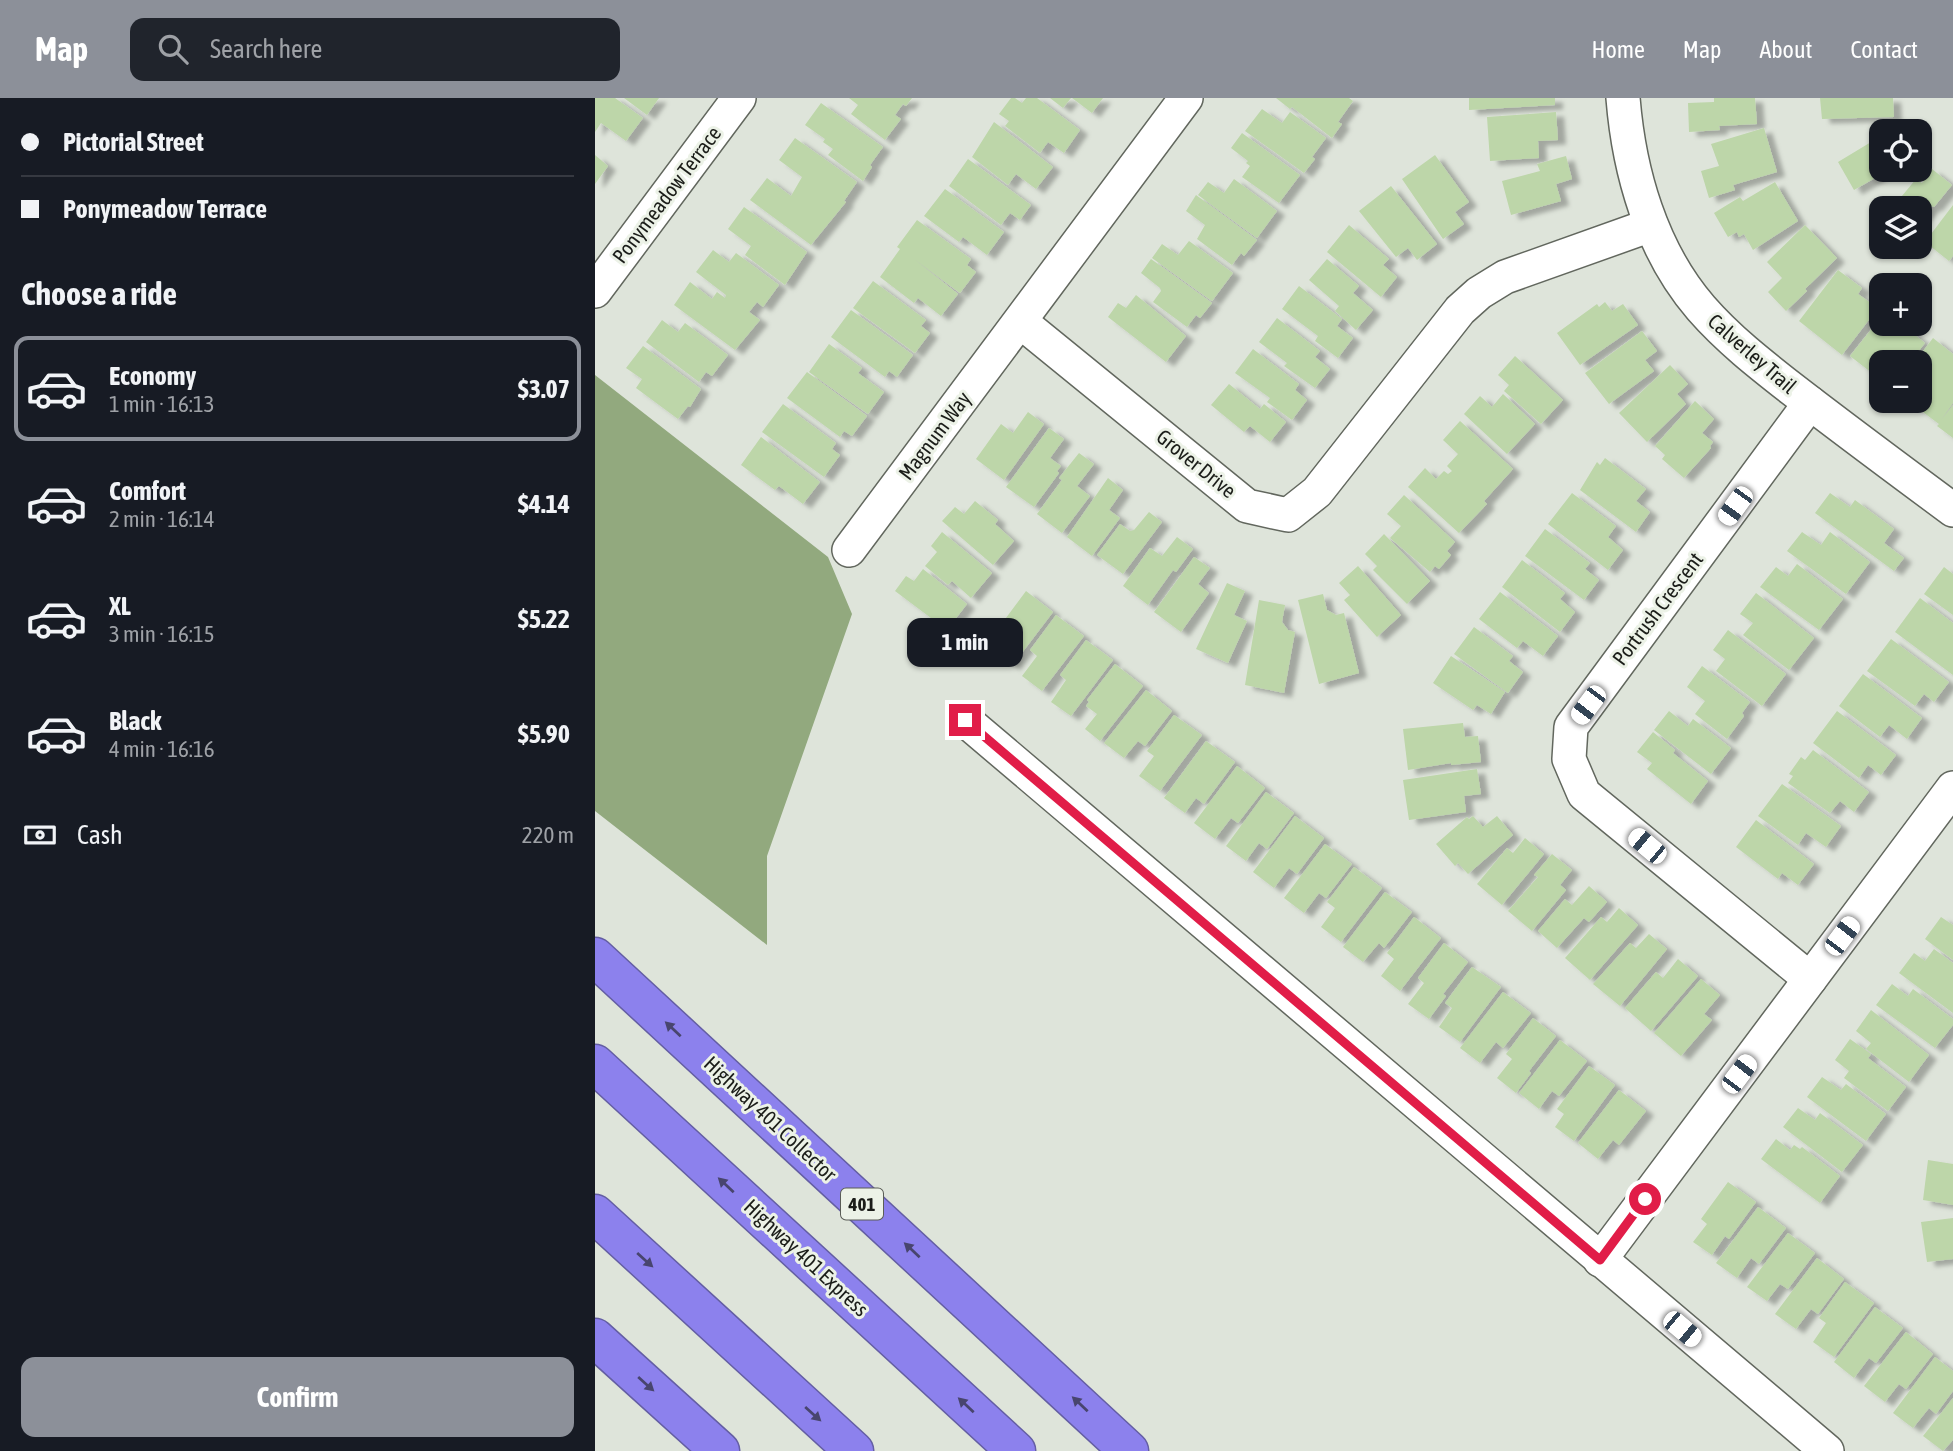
<!DOCTYPE html>
<meta charset="utf-8">
<style>
body{margin:0;font-family:"Asap Condensed",sans-serif;background:#20242c;color:#f1f3f6;height:100vh;display:flex;flex-direction:column;font-size:26px;white-space:nowrap}
*{box-sizing:border-box;margin:0}
p{font-size:23px;color:#9ea1a6}
.icon{flex:none;width:38px;height:38px;fill:none;stroke:currentColor;stroke-width:2;stroke-linecap:round;stroke-linejoin:round}
.map{position:relative;flex:1;overflow:hidden}
.drawer{display:flex;flex-direction:column;background:#171b24;width:595px}
.drawer>*{flex:none}
.hud{display:grid;align-content:center;height:154px;padding:0 21px;background:#171b24}
.tools{position:absolute;left:1274px;top:21px;display:grid;gap:14px}
.tools a{display:grid;place-items:center;width:63px;height:63px;border-radius:14px;background:#171b24;box-shadow:0 2px 5px #0004;font-size:35px}
.end{position:absolute;width:32px;height:32px;margin:-16px;border:9px solid #e11d48;background:#fff;box-shadow:0 0 0 4px #fff}
.from{border-radius:50%}
.bubble{position:absolute;height:49px;border-radius:14px;background:#171b24;box-shadow:0 2px 5px #0004;font-size:23px;font-weight:700;line-height:49px;text-align:center}
.car{position:absolute;width:21px;height:42px;margin:-21px -10px;border-radius:9px;box-shadow:0 0 5px 2px #0007;background:linear-gradient(#fff 24%,#345 0 40%,#fff 0 76%,#345 0 86%,#fff 0)}
.hud b{display:flex;align-items:center;gap:24px;height:66px;font-size:26px}
.hud b+b{border-top:2px solid #363941}
.hud i{width:18px;height:18px;background:#f1f3f6}
ul{padding:0;list-style:none}
li{display:flex;align-items:center;gap:21px;height:105px;margin:0 14px 10px;padding:0 7px;border:4px solid transparent;border-radius:14px}
li div{flex:1}
li b{display:block;font-size:26px}
li em{font-style:normal;font-weight:700}
li.selected{border-color:#8c9099}
li>.icon{width:63px;height:63px;stroke-width:1.5}
h2{padding:0 21px;font-size:32px;line-height:84px}
.pay{display:flex;align-items:center;gap:18px;height:77px;padding:0 21px;font-size:26px}
.pay p{margin-inline-start:auto}
.cta{display:flex;gap:14px;margin-top:auto;padding:14px 21px}
.cta a{flex:1;height:80px;border-radius:14px;background:#8c9099;color:#fff;font-size:28px;font-weight:700;line-height:80px;text-align:center}
header{display:flex;align-items:center;gap:42px;box-sizing:border-box;height:98px;padding:0 35px;background:#8c9099;color:#fff}
header strong{font-size:33px}
nav{display:flex;gap:38px;margin-inline-start:auto;font-size:24px}
.search{width:490px;height:63px;background:#20242c;display:flex;align-items:center;gap:18px;box-sizing:border-box;padding:0 24px;border-radius:14px;color:#9ea1a6;font-size:26px}
main{display:flex;flex:1;min-height:0}
.map>svg:first-child{display:block}
</style>
<header>
<strong>Map</strong>
<div class="search"><svg class="icon" aria-label="search" viewBox="0 0 24 24"><circle cx="10" cy="10" r="6"/><path d="M15 15l6 6"/></svg>Search here</div>
<nav><a>Home</a><a>Map</a><a>About</a><a>Contact</a></nav>
</header>
<main>
<section class="drawer">
<div class="hud">
<b><i class="from"></i>Pictorial Street</b>
<b><i></i>Ponymeadow Terrace</b>
</div>
<h2>Choose a ride</h2>
<ul>
<li class="selected"><svg class="icon" aria-label="car" viewBox="0 0 24 24"><path d="M5 17H2v-5l4-1 3-4h7l3 4 3 1v5h-3M9 17h6M6 11h13"/><circle cx="7" cy="17" r="2"/><circle cx="17" cy="17" r="2"/></svg><div><b>Economy</b><p>1 min · 16:13</p></div><em>$3.07</em></li>
<li><svg class="icon" aria-label="car" viewBox="0 0 24 24"><path d="M5 17H2v-5l4-1 3-4h7l3 4 3 1v5h-3M9 17h6M6 11h13"/><circle cx="7" cy="17" r="2"/><circle cx="17" cy="17" r="2"/></svg><div><b>Comfort</b><p>2 min · 16:14</p></div><em>$4.14</em></li>
<li><svg class="icon" aria-label="car" viewBox="0 0 24 24"><path d="M5 17H2v-5l4-1 3-4h7l3 4 3 1v5h-3M9 17h6M6 11h13"/><circle cx="7" cy="17" r="2"/><circle cx="17" cy="17" r="2"/></svg><div><b>XL</b><p>3 min · 16:15</p></div><em>$5.22</em></li>
<li><svg class="icon" aria-label="car" viewBox="0 0 24 24"><path d="M5 17H2v-5l4-1 3-4h7l3 4 3 1v5h-3M9 17h6M6 11h13"/><circle cx="7" cy="17" r="2"/><circle cx="17" cy="17" r="2"/></svg><div><b>Black</b><p>4 min · 16:16</p></div><em>$5.90</em></li>
</ul>
<div class="pay"><svg class="icon" aria-label="cash" viewBox="0 0 24 24"><path d="M3 7h18v10H3z"/><circle cx="12" cy="12" r="2"/></svg>Cash<p>220 m</p></div>
<div class="cta"><a>Confirm</a></div>
</section>
<div class="map">
<svg width="1358" height="1353" viewBox="0 0 1358 1353">
<defs>
<filter id="shadow"><feDropShadow dx="8" dy="4.5" stdDeviation="2" flood-color="#0004"/></filter>
</defs>
<rect width="100%" height="100%" fill="#dee4da"/>
<path fill="#92a97e" d="M0,277L233,459L257,516L172,758V847L0,713Z"/>
<g fill="#bdd6a9" filter="url(#shadow)">
<path d="M0,0H20L48,20L31,43L6,25L0,34Z"/>
<path d="M29,0H64L52,17Z"/>
<path d="M254,0H317L311,8L308,6L300,17L306,21L290,42L256,16L263,7Z"/>
<path d="M416,0H420L427,5L431,0H442L485,32L469,55L453,44L445,55L410,28L414,23L404,16Z"/>
<path d="M455,0H476L468,10Z"/>
<path d="M477,0H508L497,15Z"/>
<path d="M681,0H754L758,3L743,24L747,26L737,40L697,9L695,11Z"/>
<path d="M874,0H960V7L874,12Z"/>
<path d="M1119,0H1160L1162,26L1124,28L1125,32L1094,34L1093,5L1119,4Z"/>
<path d="M1225,0H1298L1299,19L1227,21Z"/>
<path d="M226,5L288,49L275,67L277,69L268,83L233,57L238,51L228,44L230,41L210,27Z"/>
<path d="M667,11L687,25L695,14L731,40L717,59L720,61L709,75L650,33Z"/>
<path d="M961,14L963,42L943,43L944,60L895,63L892,19Z"/>
<path d="M399,24L458,69L441,91L421,76L413,87L377,59Z"/>
<path d="M1169,30L1182,74L1138,87L1140,92L1114,100L1106,73L1124,68L1116,46Z"/>
<path d="M647,35L705,77L684,105L647,79L655,68L651,65L653,63L636,50Z"/>
<path d="M1286,38V72H1294L1259,92L1243,64Z"/>
<path d="M200,40L262,84L249,103L251,104L216,147L155,102L172,80L196,98L207,79L184,62Z"/>
<path d="M0,57L13,68L0,86Z"/>
<path d="M840,57L874,104L860,114L869,126L848,141L807,81Z"/>
<path d="M971,58L977,81L961,86L966,103L916,117L907,83L945,73L942,66Z"/>
<path d="M373,61L436,107L425,122L415,115L406,127L354,88Z"/>
<path d="M1337,71L1357,87L1339,109L1337,108L1325,123V110H1297L1321,81L1327,85Z"/>
<path d="M639,81L682,113L662,140L603,97L613,84L629,95Z"/>
<path d="M1180,84L1203,123L1158,152L1149,136L1144,139L1142,134L1133,139L1119,115L1145,99L1148,103Z"/>
<path d="M796,88L842,146L822,162L813,150L801,159L764,113Z"/>
<path d="M350,91L409,134L392,157L368,139L364,144L329,118Z"/>
<path d="M601,97L662,142L649,158L646,155L637,167L602,141L610,127L591,113Z"/>
<path d="M1358,107V158L1354,163L1330,144Z"/>
<path d="M149,109L212,154L190,187L150,157L156,148L133,131Z"/>
<path d="M322,122L376,161L372,167L381,174L365,195L319,161L363,196L346,218L323,200L319,205L285,179L305,151L302,149Z"/>
<path d="M754,127L794,161L788,167L802,179L786,199L732,154Z"/>
<path d="M1210,127L1242,160L1210,191L1212,193L1191,213L1173,194L1187,180L1172,164Z"/>
<path d="M594,143L638,175L617,203L557,160L567,146L583,157Z"/>
<path d="M118,152L134,164L141,155L184,187L168,209L162,204L154,214L165,222L140,252L79,207L95,184L117,201L122,194L130,200L131,197L101,174Z"/>
<path d="M556,161L617,205L605,220L601,217L592,229L558,204L566,193L565,190L546,175Z"/>
<path d="M732,161L764,188L758,195L778,212L761,232L740,213L744,208L714,182Z"/>
<path d="M1243,172L1267,190L1263,196L1283,210L1247,257L1204,223Z"/>
<path d="M278,183L331,222L326,228L335,235L320,255L258,210Z"/>
<path d="M704,188L747,221L742,228L758,240L743,260L720,243L723,238L687,211Z"/>
<path d="M541,197L591,238L571,264L513,219L523,205L531,210Z"/>
<path d="M1010,204L1017,213L1028,206L1043,227L985,267L962,235L1002,206L1004,209Z"/>
<path d="M256,212L318,257L302,279L294,273L290,279L236,239Z"/>
<path d="M1286,219V226H1313L1310,229L1330,245L1315,264H1286V282L1255,258Z"/>
<path d="M682,220L725,253L720,259L735,271L720,290L689,268L692,265L664,244Z"/>
<path d="M67,222L83,234L90,225L133,257L117,278L111,274L104,284L51,244Z"/>
<path d="M1047,233L1062,253L1050,262L1059,273L1014,306L990,275Z"/>
<path d="M1338,240L1358,256V305L1346,322L1358,307V340L1342,328L1344,326L1313,303H1325V264H1320Z"/>
<path d="M234,246L267,270L263,275L289,294L273,316L214,274Z"/>
<path d="M48,248L106,291L95,309L93,308L83,321L41,290L47,281L31,270Z"/>
<path d="M658,251L704,286L700,292L712,302L697,322L672,304L675,300L640,275Z"/>
<path d="M920,258L968,302L946,326L909,293L914,287L903,277Z"/>
<path d="M1075,267L1093,286L1082,296L1091,306L1052,344L1024,315Z"/>
<path d="M212,274L272,318L257,338L249,333L245,339L192,300Z"/>
<path d="M634,286L665,311L669,306L691,324L675,344L655,328L649,334L616,307Z"/>
<path d="M908,296L940,326L912,356L869,316L885,298L897,309Z"/>
<path d="M1100,303L1119,321L1107,335L1118,344L1115,348L1116,350L1089,380L1067,361L1070,357L1060,348Z"/>
<path d="M188,306L241,345L237,351L245,357L229,379L167,334Z"/>
<path d="M433,314L449,326L409,382L381,361L406,326L418,335Z"/>
<path d="M865,323L918,371L889,403L892,406L864,435L813,389L830,370L841,381L849,373L853,376L857,373L852,368L863,356L848,342Z"/>
<path d="M454,330L469,341L455,360L466,368L462,373L464,375L439,409L411,389Z"/>
<path d="M166,339L225,384L208,406L184,388L180,392L146,367Z"/>
<path d="M484,355L499,366L482,388L495,398L467,435L442,416L467,382L464,380Z"/>
<path d="M1010,360L1051,391L1041,403L1055,414L1041,434L985,392L1002,364L1005,367Z"/>
<path d="M513,380L528,392L514,412L525,420L497,458L472,439Z"/>
<path d="M977,395L1021,428L1013,439L1028,452L1013,472L953,426Z"/>
<path d="M1235,395L1255,409L1260,402L1299,431L1289,445L1309,460L1299,473L1220,415Z"/>
<path d="M809,397L860,444L852,453L856,457L844,471L840,468L835,474L795,440L806,428L792,416Z"/>
<path d="M380,403L403,422L400,426L419,443L398,467L347,423L360,409L369,416Z"/>
<path d="M554,414L567,424L528,476L502,457L525,426L535,433L539,432Z"/>
<path d="M950,431L995,465L990,471L1004,482L989,502L930,458Z"/>
<path d="M347,434L397,475L376,500L357,483L353,487L330,468L342,454L336,448Z"/>
<path d="M1207,434L1226,447L1235,434L1275,464L1251,496L1192,453Z"/>
<path d="M789,436L835,483L812,506L778,472L782,468L770,456Z"/>
<path d="M582,439L598,451L581,474L578,472L553,507L528,488L555,450L567,458Z"/>
<path d="M599,459L615,470L603,486L614,495L586,534L559,514Z"/>
<path d="M927,462L970,495L965,501L980,514L965,534L907,489Z"/>
<path d="M1202,466L1248,501L1224,532L1165,489L1181,469L1193,478Z"/>
<path d="M763,468L806,517L782,539L749,502L755,497L744,485Z"/>
<path d="M1349,469L1358,476V517L1329,496Z"/>
<path d="M328,471L372,506L352,532L300,493L311,478L319,483Z"/>
<path d="M632,485L650,493L639,517L652,523L633,565L601,551Z"/>
<path d="M431,493L458,514L417,568L396,551L411,532L405,528Z"/>
<path d="M905,494L963,538L948,558L928,543L922,550L884,521Z"/>
<path d="M1161,495L1219,540L1194,572L1148,537L1158,525L1145,516Z"/>
<path d="M728,496L732,512L741,517L749,515L764,575L724,586L703,502Z"/>
<path d="M1325,500L1358,525V577L1300,534Z"/>
<path d="M664,502L690,507L687,524L693,532L700,534L689,595L650,587Z"/>
<path d="M461,517L489,538L447,593L427,578L442,558L435,552Z"/>
<path d="M879,529L918,558L914,563L928,574L913,595L859,556Z"/>
<path d="M1133,532L1191,576L1167,608L1121,573L1130,561L1118,552Z"/>
<path d="M1296,541L1354,584L1339,604L1329,596L1320,608L1272,573Z"/>
<path d="M491,542L518,562L476,618L456,604L471,582L465,577Z"/>
<path d="M856,558L910,594L896,616L882,607L878,612L838,585Z"/>
<path d="M520,566L548,588L505,643L490,631L502,616L491,608L494,604L492,602Z"/>
<path d="M1107,568L1155,604L1147,615L1149,618L1132,641L1100,616L1110,603L1092,589Z"/>
<path d="M1268,576L1327,620L1312,641L1294,627L1285,639L1244,608Z"/>
<path d="M551,592L577,613L550,648L543,643L529,660L509,645Z"/>
<path d="M1074,613L1093,628L1098,621L1136,650L1116,676L1059,632Z"/>
<path d="M1242,613L1301,657L1286,677L1273,667L1264,680L1218,645Z"/>
<path d="M579,617L607,637L565,693L544,678L559,658L552,653Z"/>
<path d="M868,625L870,639L883,638L886,664L856,667V665L813,672L808,631Z"/>
<path d="M1058,634L1080,652L1078,655L1113,683L1096,706L1052,671L1057,665L1042,654Z"/>
<path d="M611,643L640,664L609,706L601,700L590,715L569,700Z"/>
<path d="M1218,652L1274,694L1259,714L1245,703L1235,715L1193,685L1198,678L1194,676L1206,659L1210,662Z"/>
<path d="M642,668L670,690L643,725L636,720L620,741L599,725Z"/>
<path d="M882,671L886,696L869,698L871,714L814,722L808,682Z"/>
<path d="M1187,686L1246,728L1231,749L1211,735L1203,747L1163,718Z"/>
<path d="M671,694L699,715L672,751L664,745L651,763L631,748Z"/>
<path d="M700,718L729,740L702,776L694,770L679,790L658,774Z"/>
<path d="M878,718L888,729L902,718L918,737L873,776L863,765L860,768L841,746L872,719L874,721Z"/>
<path d="M1161,722L1219,766L1203,787L1187,775L1183,781L1141,749Z"/>
<path d="M930,740L949,756L907,807L882,786L912,750L918,755Z"/>
<path d="M730,746L757,766L731,800L724,795L709,815L689,800Z"/>
<path d="M957,756L977,772L965,787L971,792L937,833L913,813L943,779L939,777Z"/>
<path d="M759,769L787,790L746,844L726,829L740,810L732,804Z"/>
<path d="M994,788L1012,804L994,824L989,820L962,850L943,833L970,801L977,807Z"/>
<path d="M790,794L817,814L789,850L784,845L768,864L748,849Z"/>
<path d="M1024,810L1043,827L995,882L970,860L1006,819L1012,824Z"/>
<path d="M819,819L846,840L805,893L786,878L799,861L792,855Z"/>
<path d="M1346,819L1358,827V862L1330,841Z"/>
<path d="M1054,836L1072,851L1025,908L998,886L1035,845L1041,850Z"/>
<path d="M849,845L873,864L848,896L851,898L834,921L813,906L829,885L823,880Z"/>
<path d="M1339,851L1358,865V915L1304,875L1319,855L1330,863Z"/>
<path d="M1083,861L1103,878L1056,933L1030,910L1061,874L1068,880Z"/>
<path d="M877,869L906,889L865,944L844,929L857,910L850,905Z"/>
<path d="M1106,881L1125,897L1109,916L1117,922L1086,958L1059,935Z"/>
<path d="M1297,886L1313,898L1318,891L1358,921V927L1340,950L1281,907Z"/>
<path d="M908,894L936,915L908,950L901,944L885,965L865,950Z"/>
<path d="M1276,912L1334,957L1314,984L1271,951L1276,945L1261,933Z"/>
<path d="M938,920L961,938L934,973L936,975L921,995L902,980L917,961L911,956Z"/>
<path d="M1255,941L1276,956L1273,960L1311,989L1293,1013L1249,980L1254,973L1240,962Z"/>
<path d="M965,942L992,963L964,998L957,993L944,1011L924,995Z"/>
<path d="M994,968L1020,987L979,1043L960,1029L969,1016L962,1011Z"/>
<path d="M1227,979L1246,992L1251,986L1291,1016L1271,1043L1212,999Z"/>
<path d="M1024,992L1051,1013L1024,1047L1018,1042L1003,1061L983,1045Z"/>
<path d="M1203,1010L1220,1022L1225,1015L1268,1047L1247,1074L1188,1029Z"/>
<path d="M1181,1041L1195,1052L1199,1047L1205,1051L1207,1049L1245,1078L1225,1105L1166,1061Z"/>
<path d="M1333,1062L1358,1066V1107L1328,1102Z"/>
<path d="M1133,1084L1161,1104L1134,1141L1130,1138L1117,1157L1098,1144L1112,1126L1106,1121Z"/>
<path d="M1163,1109L1191,1130L1164,1166L1156,1160L1142,1180L1121,1165Z"/>
<path d="M1358,1120V1161L1332,1164L1326,1124Z"/>
<path d="M1193,1135L1220,1155L1193,1191L1185,1186L1172,1203L1152,1189Z"/>
<path d="M1222,1160L1249,1181L1223,1216L1216,1211L1201,1231L1180,1216Z"/>
<path d="M1250,1184L1279,1205L1239,1259L1218,1244L1231,1225L1224,1220Z"/>
<path d="M1280,1209L1308,1230L1281,1265L1274,1260L1259,1280L1239,1264Z"/>
<path d="M1311,1234L1338,1256L1311,1291L1304,1286L1290,1304L1269,1288Z"/>
<path d="M1340,1259L1358,1273V1293L1341,1316L1334,1310L1318,1330L1298,1315Z"/>
<path d="M1358,1300V1342L1348,1353L1328,1338Z"/>
</g>
<g fill="none" stroke-linecap="round" stroke-linejoin="round">
<defs>
<g id="minor">
<path d="M1028,0C1034,74 1056,152 1106,210C1133,241 1165,266 1197,291C1250,332 1304,372 1358,412"/>
<path d="M0,193L144,0"/>
<path d="M426,224L652,408L693,417L722,394L865,212L884,195L910,179L1056,127"/>
<path d="M254,452L591,0"/>
<path d="M370,622L1232,1353"/>
<path d="M1215,881L989,696L974,661L976,629L1215,305"/>
<path d="M1005,1162L1358,690"/>
</g>
<g id="motorway">
<path d="M0,859L534,1353"/>
<path d="M0,966L421,1353"/>
<path d="M0,1116L259,1353"/>
<path d="M0,1240L125,1353"/>
</g>
</defs>
<use href="#minor" stroke="#62675e" stroke-width="36"/>
<use href="#motorway" stroke="#645ea3" stroke-width="41"/>
<use href="#minor" stroke="#fff" stroke-width="33"/>
<use href="#motorway" stroke="#8c81ed" stroke-width="38"/>
</g>
<defs><path id="oneway-solid" d="M-6-.8H1V-3.2L6.5 0L1 3.2V.8H-6Z" transform="scale(1.75)"/></defs>
<g fill="#48456e">
<use href="#oneway-solid" transform="translate(78 931) rotate(-137)"/>
<use href="#oneway-solid" transform="translate(131 1087) rotate(-137)"/>
<use href="#oneway-solid" transform="translate(317 1152) rotate(-137)"/>
<use href="#oneway-solid" transform="translate(50 1162) rotate(42)"/>
<use href="#oneway-solid" transform="translate(51 1286) rotate(42)"/>
<use href="#oneway-solid" transform="translate(485 1306) rotate(-137)"/>
<use href="#oneway-solid" transform="translate(371 1307) rotate(-137)"/>
<use href="#oneway-solid" transform="translate(218 1316) rotate(42)"/>
</g>
<g fill="none" stroke-linecap="round" stroke-linejoin="round">
<path stroke="#e11d48" stroke-width="9" d="M370,622L1005,1162L1050,1101"/>
</g>
<g text-anchor="middle" stroke-width="6" stroke-linejoin="round" paint-order="stroke">
<rect fill="#ecf2e7" stroke="#5a5d57" stroke-width="2" x="246" y="1090.5" width="42" height="31" rx="5"/>
<g font-size="19" font-weight="bold" fill="#1b1d19">
<text x="267" y="1113">401</text>
</g>
<g font-size="21" fill="#1b1d19" stroke="#ecf2e7">
<text transform="translate(72 97) rotate(-53)" y="7">Ponymeadow Terrace</text>
<text transform="translate(1157 256) rotate(41)" y="7">Calverley Trail</text>
<text transform="translate(340 338) rotate(-53)" y="7">Magnum Way</text>
<text transform="translate(601 366) rotate(39)" y="7">Grover Drive</text>
<text transform="translate(1063 511) rotate(-53)" y="7">Portrush Crescent</text>
<text transform="translate(175 1021) rotate(43)" y="7">Highway 401 Collector</text>
<text transform="translate(211 1160) rotate(43)" y="7">Highway 401 Express</text>
</g>
</g>
</svg>
<div class="tools">
<a><svg class="icon" aria-label="locate" viewBox="0 0 24 24"><circle cx="12" cy="12" r="6"/><path d="M12 2v4M12 18v4M2 12h4M18 12h4"/></svg></a>
<a><svg class="icon" aria-label="layers" viewBox="0 0 24 24"><path d="M12 4l9 5-9 5-9-5zM3 14l9 5 9-5"/></svg></a>
<a>+</a>
<a>−</a>
</div>
<i class="end from" style="left:1050px;top:1101px"></i>
<i class="end" style="left:370px;top:622px"></i>
<div class="bubble" style="left:312px;top:520px;width:116px">1 min</div>
<i class="car" style="left:1140px;top:408px;rotate:216deg"></i>
<i class="car" style="left:993px;top:607px;rotate:217deg"></i>
<i class="car" style="left:1052px;top:748px;rotate:310deg"></i>
<i class="car" style="left:1247px;top:838px;rotate:37deg"></i>
<i class="car" style="left:1144px;top:976px;rotate:37deg"></i>
<i class="car" style="left:1087px;top:1231px;rotate:130deg"></i>
</div>
</main>
